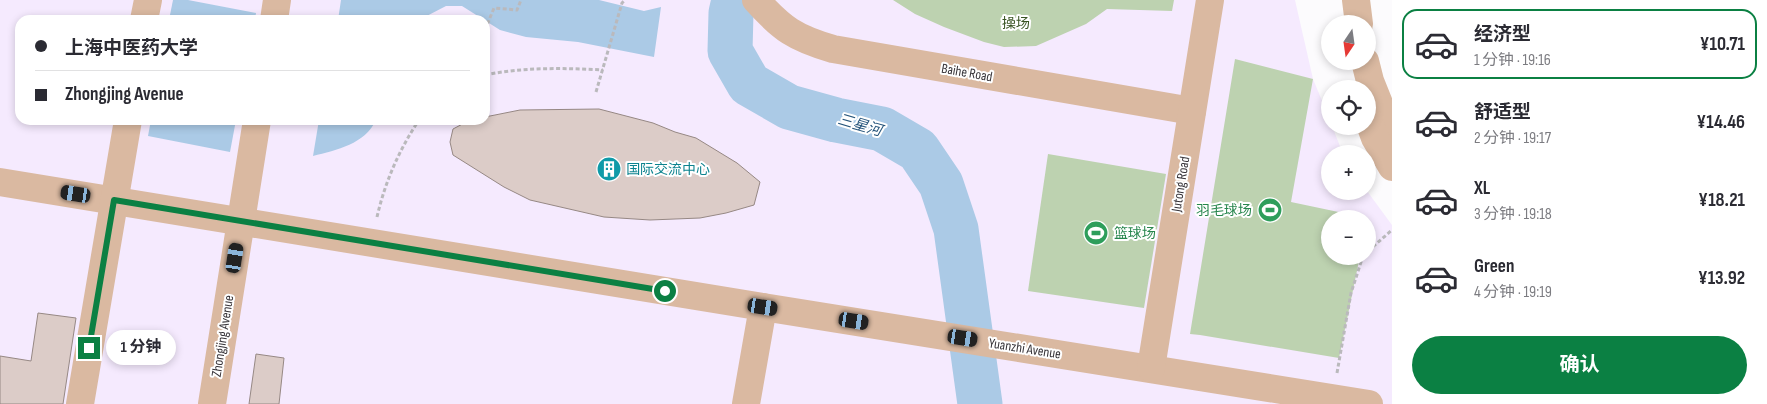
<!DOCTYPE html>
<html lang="zh">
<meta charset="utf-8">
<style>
body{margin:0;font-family:"Sofia Sans Condensed","Noto Sans SC",sans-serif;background:#f2f2f3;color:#2b2b33;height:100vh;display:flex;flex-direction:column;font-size:19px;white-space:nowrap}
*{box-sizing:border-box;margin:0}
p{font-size:16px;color:#7c7c81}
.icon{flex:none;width:28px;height:28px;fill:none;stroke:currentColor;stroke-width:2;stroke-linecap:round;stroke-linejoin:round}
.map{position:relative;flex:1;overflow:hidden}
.drawer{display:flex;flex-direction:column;background:#fff;width:375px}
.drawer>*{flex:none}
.hud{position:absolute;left:15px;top:15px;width:475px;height:110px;border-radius:15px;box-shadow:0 2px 8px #0003;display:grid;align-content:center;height:110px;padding:0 20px;background:#fff}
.needle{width:32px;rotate:193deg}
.tools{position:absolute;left:1321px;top:15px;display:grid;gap:10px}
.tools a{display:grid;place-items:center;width:55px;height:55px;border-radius:50%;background:#fff;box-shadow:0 2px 8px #0003;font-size:25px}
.end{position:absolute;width:22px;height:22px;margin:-11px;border:6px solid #0b8043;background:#fff;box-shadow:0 0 0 2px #fff}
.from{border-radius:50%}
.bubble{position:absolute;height:35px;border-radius:18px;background:#fff;box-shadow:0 2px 8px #0003;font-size:16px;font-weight:700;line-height:35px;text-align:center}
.car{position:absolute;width:15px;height:30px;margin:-15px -8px;border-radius:6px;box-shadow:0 0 4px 1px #0007;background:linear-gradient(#222 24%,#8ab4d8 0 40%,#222 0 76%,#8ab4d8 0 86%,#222 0)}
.hud b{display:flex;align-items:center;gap:18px;height:48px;font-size:19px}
.hud b+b{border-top:1px solid #e1e1e2}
.hud i{width:12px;height:12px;background:#2b2b33}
ul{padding:9px 0 0;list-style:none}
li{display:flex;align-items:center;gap:15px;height:70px;margin:0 10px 8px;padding:0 10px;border:2px solid transparent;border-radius:15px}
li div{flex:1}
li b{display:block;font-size:19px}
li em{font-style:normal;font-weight:700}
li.current{border-color:#0b8043}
li>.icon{width:45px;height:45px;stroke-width:1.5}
.primary-button{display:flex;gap:10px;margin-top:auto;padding:10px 20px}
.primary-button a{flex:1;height:58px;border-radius:30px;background:#0b8043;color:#fff;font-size:20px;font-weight:700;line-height:58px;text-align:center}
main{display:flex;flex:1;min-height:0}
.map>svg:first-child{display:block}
</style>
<main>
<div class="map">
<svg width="1392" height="404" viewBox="0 0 1392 404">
<rect width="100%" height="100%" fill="#fcfbfd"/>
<path fill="#f5eafe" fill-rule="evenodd" d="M0,0H1295L1313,79L1330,120V126H1332L1343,154H1330V191H1367L1392,225V404H0ZM20,20H485V120H20ZM1330,219H1368V256H1330Z"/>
<g fill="#bdd2b0">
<path d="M893,0H1174L1172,11L1107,9L1086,24L1036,46L1004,47L984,42L944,27L915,14Z"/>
<path d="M1235,59L1313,79L1291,202L1367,218L1330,219V256H1360L1339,358L1200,335L1190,334Z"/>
<path d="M1048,154L1166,174L1144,308L1028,291Z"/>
</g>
<g fill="#abcae6">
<path d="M173,0H188L256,13L255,20H169Z"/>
<path d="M341,0H599L644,11L661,7L654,57L578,42L526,37L500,30L462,6H446L419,20H338Z"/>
<path d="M151,120H236L230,152L148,136Z"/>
<path d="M319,120H376C365,144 337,150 313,156Z"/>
</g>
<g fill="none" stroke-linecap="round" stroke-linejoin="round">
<path stroke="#abcae6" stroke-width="45" d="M734,0L731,13L730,51L749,84L789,107L836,120L882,129L918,150L941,184L956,229L980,404"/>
</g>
<g fill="#dcccc8" stroke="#968884">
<path d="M599,109L653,123L675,132L696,138L737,163L760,182L754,205L726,213L700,218L650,220L604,217L530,200L504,187L453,155L450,142L453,129L470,120H485V117L520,110Z"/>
<path d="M38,313L76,318L63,404H0V356L31,361Z"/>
<path d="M256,354L284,358L279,404H249Z"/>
</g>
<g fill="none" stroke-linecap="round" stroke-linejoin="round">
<g stroke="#bab9bc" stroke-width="3" stroke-dasharray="4 2.5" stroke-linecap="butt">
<path d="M485,30L494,8L517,10L521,0"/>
<path d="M485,75C523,67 564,68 603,70"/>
<path d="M596,92L622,3L625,0"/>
<path d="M377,217C385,182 399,150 419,120"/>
<path d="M1368,251L1392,230"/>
<path d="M1337,373L1351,293L1363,256"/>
</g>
<g stroke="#dab9a1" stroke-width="28">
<path d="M756,0C782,29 795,38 833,49L1192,111"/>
<path d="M1356,0L1359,24"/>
<path d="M144,20L148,0"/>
<path d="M274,20L277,0"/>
<path d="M1365,61L1370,81L1392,136"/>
<path d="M1368,119L1375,138L1392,167"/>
<path d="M0,182L763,307L1369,404"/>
<path d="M1151,368L1210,0"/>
<path d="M80,404L128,120"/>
<path d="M212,404L257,120"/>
<path d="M746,404L763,307"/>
</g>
</g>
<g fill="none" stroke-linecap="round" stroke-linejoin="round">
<path stroke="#0b8043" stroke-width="6" d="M89,348L114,200L665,291"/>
</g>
<defs>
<symbol id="building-disc" viewBox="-11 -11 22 22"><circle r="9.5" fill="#0f9aa8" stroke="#fff"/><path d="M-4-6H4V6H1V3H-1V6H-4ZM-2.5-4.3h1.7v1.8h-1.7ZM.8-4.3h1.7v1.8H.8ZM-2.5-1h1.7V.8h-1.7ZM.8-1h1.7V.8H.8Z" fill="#fff"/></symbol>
<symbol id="stadium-disc" viewBox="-11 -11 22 22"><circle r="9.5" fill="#2e9e5b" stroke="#fff"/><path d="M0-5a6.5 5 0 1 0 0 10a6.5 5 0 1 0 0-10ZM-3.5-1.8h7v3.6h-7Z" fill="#fff"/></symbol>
</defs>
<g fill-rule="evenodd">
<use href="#building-disc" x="595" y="155" width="28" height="28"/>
<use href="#stadium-disc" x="1256" y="196" width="28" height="28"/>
<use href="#stadium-disc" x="1082" y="219" width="28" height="28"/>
</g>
<g text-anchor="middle" stroke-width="4" stroke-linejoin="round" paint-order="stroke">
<g font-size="14" fill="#385322" stroke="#fff">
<text x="1016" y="28">操场</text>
</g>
<g font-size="14" fill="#363338" stroke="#fff">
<text transform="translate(967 72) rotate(10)" y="5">Baihe Road</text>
<text transform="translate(1180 184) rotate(-81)" y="5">Jutong Road</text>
<text transform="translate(222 336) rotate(-81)" y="5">Zhongjing Avenue</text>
<text transform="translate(1025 348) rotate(9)" y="5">Yuanzhi Avenue</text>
</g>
<g font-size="14" fill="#0d838f" stroke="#fff" text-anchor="start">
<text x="626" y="174">国际交流中心</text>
</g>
<g font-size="14" fill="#27864d" stroke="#fff" text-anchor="end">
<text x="1252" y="215">羽毛球场</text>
<text x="1114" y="238" text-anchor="start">篮球场</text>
</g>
<g font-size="15" font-style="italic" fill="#27567c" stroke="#fff">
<text transform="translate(860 125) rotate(16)" y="5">三星河</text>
</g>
</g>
</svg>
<div class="tools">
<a><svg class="needle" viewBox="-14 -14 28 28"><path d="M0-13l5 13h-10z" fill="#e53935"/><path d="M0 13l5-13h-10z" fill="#7c7c81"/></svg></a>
<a><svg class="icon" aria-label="locate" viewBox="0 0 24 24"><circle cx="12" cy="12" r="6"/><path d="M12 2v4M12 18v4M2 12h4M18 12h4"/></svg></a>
<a>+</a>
<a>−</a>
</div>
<i class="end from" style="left:665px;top:291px"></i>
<i class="end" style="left:89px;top:348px"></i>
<div class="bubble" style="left:106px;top:330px;width:70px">1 分钟</div>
<i class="car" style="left:76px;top:194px;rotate:279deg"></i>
<i class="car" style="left:235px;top:258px;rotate:9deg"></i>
<i class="car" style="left:763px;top:307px;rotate:99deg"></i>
<i class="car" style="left:854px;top:321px;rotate:99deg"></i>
<i class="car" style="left:963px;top:338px;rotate:99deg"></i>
<div class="hud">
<b><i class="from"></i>上海中医药大学</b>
<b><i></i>Zhongjing Avenue</b>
</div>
</div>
<section class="drawer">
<ul>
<li class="current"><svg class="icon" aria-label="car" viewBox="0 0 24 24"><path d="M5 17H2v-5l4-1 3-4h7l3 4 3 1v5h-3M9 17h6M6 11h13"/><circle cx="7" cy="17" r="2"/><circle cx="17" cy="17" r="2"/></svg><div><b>经济型</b><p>1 分钟 · 19:16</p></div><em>¥10.71</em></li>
<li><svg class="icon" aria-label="car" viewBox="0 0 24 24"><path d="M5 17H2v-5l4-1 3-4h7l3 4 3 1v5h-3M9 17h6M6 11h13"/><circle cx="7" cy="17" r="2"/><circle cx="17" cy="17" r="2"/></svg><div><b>舒适型</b><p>2 分钟 · 19:17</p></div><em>¥14.46</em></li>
<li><svg class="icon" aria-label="car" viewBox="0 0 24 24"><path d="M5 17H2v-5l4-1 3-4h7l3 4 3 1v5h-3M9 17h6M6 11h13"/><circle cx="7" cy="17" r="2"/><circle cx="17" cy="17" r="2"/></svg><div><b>XL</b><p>3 分钟 · 19:18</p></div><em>¥18.21</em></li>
<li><svg class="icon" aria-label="car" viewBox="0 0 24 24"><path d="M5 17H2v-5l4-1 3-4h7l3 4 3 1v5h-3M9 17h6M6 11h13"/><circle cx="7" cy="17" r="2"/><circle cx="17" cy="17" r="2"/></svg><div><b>Green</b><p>4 分钟 · 19:19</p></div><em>¥13.92</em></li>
</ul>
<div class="primary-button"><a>确认</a></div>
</section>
</main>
